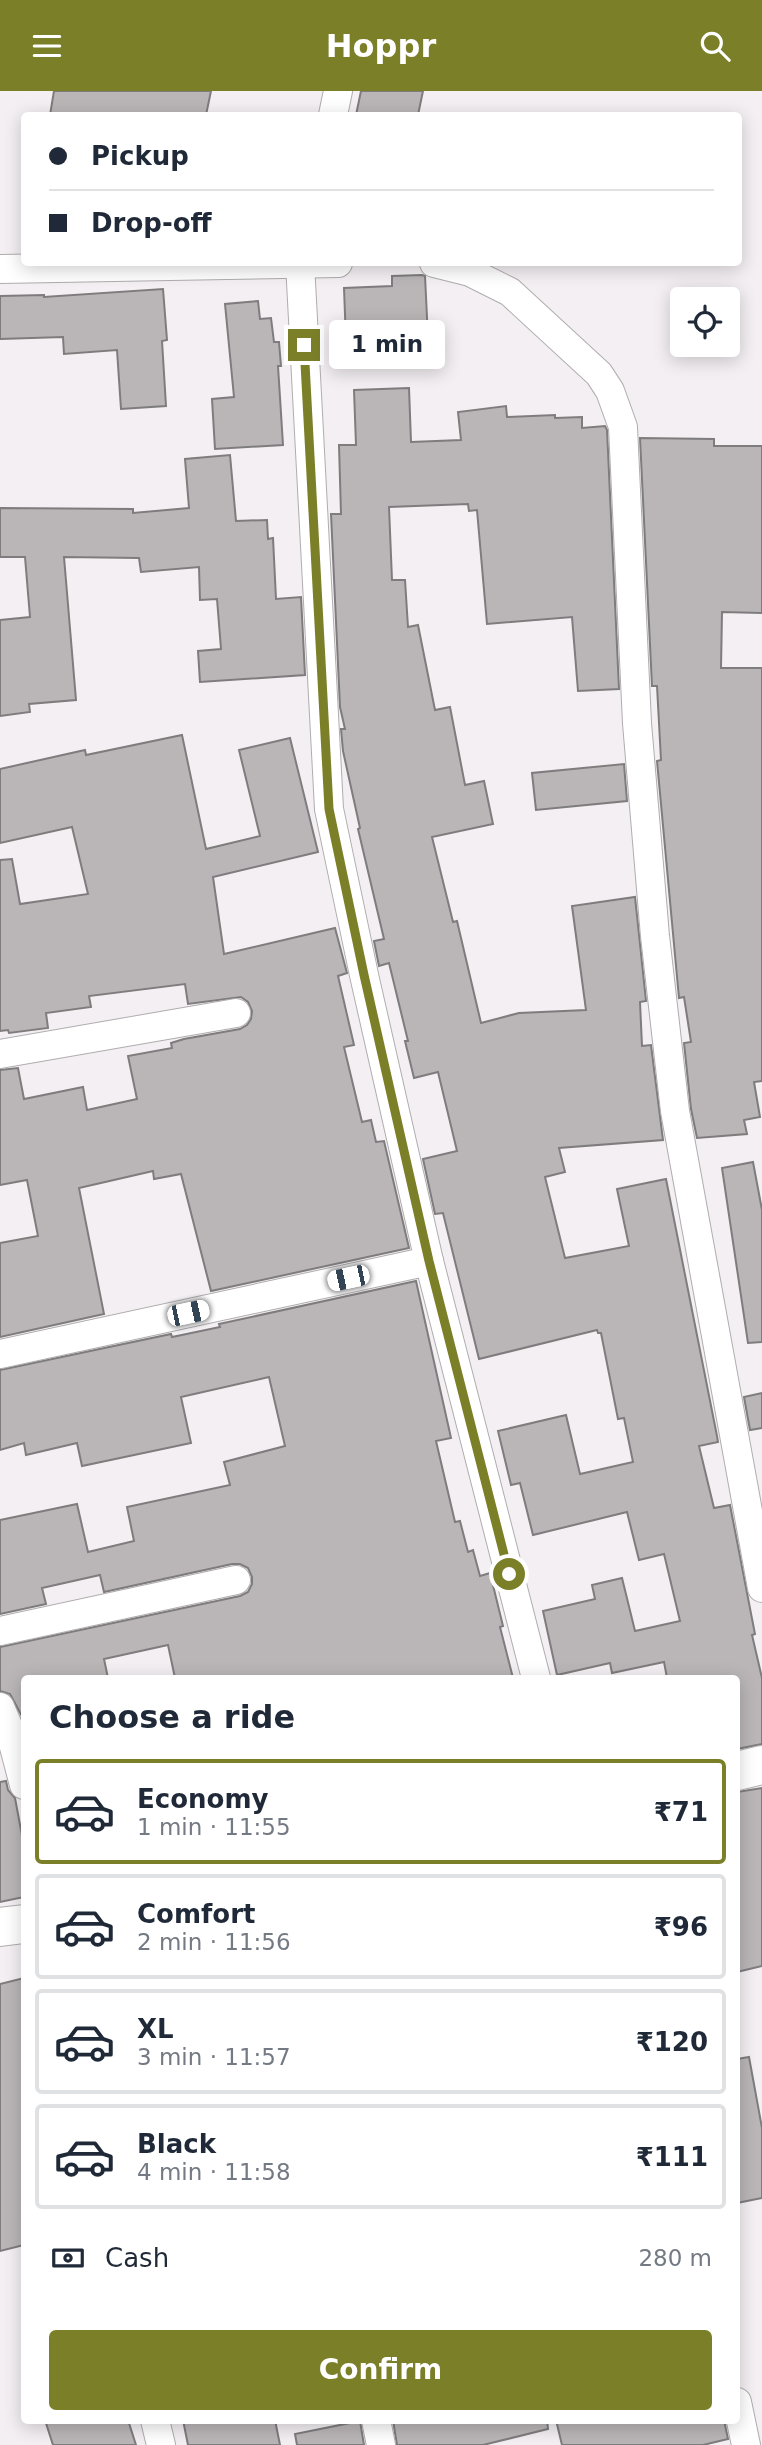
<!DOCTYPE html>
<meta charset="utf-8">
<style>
body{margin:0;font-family:"DejaVu Sans",sans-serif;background:#f6f6f7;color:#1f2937;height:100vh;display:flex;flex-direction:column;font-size:26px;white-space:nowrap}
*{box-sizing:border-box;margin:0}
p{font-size:23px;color:#747a83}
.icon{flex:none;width:38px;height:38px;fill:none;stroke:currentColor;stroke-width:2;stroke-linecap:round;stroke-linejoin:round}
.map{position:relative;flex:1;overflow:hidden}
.drawer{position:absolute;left:21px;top:1584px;width:719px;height:749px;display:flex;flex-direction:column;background:#fff;border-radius:7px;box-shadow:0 4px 18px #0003}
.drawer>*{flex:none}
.top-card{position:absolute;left:21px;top:21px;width:721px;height:154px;border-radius:7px;box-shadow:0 4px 18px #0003;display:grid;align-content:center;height:154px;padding:0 28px;background:#fff}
.tools{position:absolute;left:670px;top:196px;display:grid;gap:14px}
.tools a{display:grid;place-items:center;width:70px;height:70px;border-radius:7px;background:#fff;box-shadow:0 4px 18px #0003;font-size:35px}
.end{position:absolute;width:32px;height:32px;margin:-16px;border:9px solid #7b7f28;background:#fff;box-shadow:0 0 0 4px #fff}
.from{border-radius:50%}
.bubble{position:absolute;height:49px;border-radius:7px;background:#fff;box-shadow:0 4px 18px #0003;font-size:23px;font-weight:700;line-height:49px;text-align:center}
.car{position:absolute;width:21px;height:42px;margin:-21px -10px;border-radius:9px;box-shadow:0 0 5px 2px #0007;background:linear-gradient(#fff 24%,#345 0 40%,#fff 0 76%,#345 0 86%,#fff 0)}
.top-card b{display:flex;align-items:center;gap:24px;height:66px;font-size:26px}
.top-card b+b{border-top:2px solid #e0e1e3}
.top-card i{width:18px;height:18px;background:#1f2937}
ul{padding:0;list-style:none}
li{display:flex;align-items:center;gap:21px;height:105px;margin:0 14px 10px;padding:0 14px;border:4px solid #e0e1e3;border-radius:7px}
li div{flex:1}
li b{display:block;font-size:26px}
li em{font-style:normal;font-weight:700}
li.active{border-color:#7b7f28}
li>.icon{width:63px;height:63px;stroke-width:1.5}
h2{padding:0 28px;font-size:32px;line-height:84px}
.pay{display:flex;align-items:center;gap:18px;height:77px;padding:0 28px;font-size:26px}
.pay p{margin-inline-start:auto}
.button{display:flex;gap:14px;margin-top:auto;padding:14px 28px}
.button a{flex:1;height:80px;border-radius:7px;background:#7b7f28;color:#fff;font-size:28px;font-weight:700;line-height:80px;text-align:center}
header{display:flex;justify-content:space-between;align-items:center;height:91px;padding:0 28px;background:#7b7f28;color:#fff;font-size:32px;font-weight:700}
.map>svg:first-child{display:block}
</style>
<header><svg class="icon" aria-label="menu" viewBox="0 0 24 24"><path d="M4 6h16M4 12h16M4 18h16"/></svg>Hoppr<svg class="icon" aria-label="search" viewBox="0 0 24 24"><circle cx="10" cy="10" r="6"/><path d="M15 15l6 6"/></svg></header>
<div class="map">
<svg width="762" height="2354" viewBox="0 0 762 2354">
<rect width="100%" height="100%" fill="#f3eff2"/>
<g fill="#bab6b8" stroke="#7f7c7e" stroke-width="2">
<path d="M54,0H211L206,24H50Z"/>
<path d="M361,0H423L418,24H356Z"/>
<path d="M422,184L425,185L428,247L346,250L344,197L392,195V185Z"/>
<path d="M163,198L167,249L162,250L166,315L121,318L117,259L64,263L63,246L0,248V205L44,204V206Z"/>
<path d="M258,210L260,228L271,227L274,251H279L281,275H278L283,354L215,358L212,308L234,306L225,213Z"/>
<path d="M409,297L411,351L461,349L458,321L506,315L507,326L555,324V327L582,326V337L605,335L607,339L619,598L578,600L572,526L487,533L477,419L469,420L468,413L389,416L392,489H405L408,536L418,534L435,619L450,616L465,694L484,690L493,733L432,746L453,831L457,830L481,932L519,922L586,919L572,815L635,806L646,910L640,911L642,955L651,954L663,1049L559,1057L565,1081L545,1086L565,1167L629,1155L617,1098L666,1088L717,1345L718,1351L699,1355L714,1417L730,1414L755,1543L752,1544L762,1587V1653L737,1658V1587H667L664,1571L612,1582L610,1572L557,1584L543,1520L595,1508L592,1494L622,1487L635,1540L680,1530L664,1463L639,1469L627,1421L533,1444L520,1392L511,1394L498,1340L566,1324L580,1383L633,1371L624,1327L618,1328L601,1242H598L597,1239L479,1268L443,1122L435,1123L423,1068L457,1060L438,981L414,987L405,950H408L389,872L379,875L374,850L384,848L358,738L360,737L343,660L341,638H345L340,616L331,423H341L339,354H356L354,299Z"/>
<path d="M640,347L714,348V355H762V522L722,521L721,577H762V990L754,991L760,1026L744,1029L747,1043L697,1047L691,1018L684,952L691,951L684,906L679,907L657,670L661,669L657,595H652Z"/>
<path d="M230,364L236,430L267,429L268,448L273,447L276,508L301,506L305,584L200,591L198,560L221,558L217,508L200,509L199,476L141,481L139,467L64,466L76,609L29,613L30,621L0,625V529L30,526L25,466H0V417L133,418V422L189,417L185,368Z"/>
<path d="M182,644L206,758L260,745L239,659L290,647L318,761L213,786L224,863L335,837L347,882L338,885L354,954L344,956L362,1031L371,1029L376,1051L384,1050L409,1157L211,1200L181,1083L154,1088L153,1080L79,1097L104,1223L0,1246V1152L38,1145L27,1089L0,1094V979L18,977L24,1008L83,996L87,1019L137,1008L128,965L172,957L171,952L184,948L240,938L247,934L251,928L252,920L248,911L241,906L188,913L185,893L89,905L91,916L46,922L48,937L9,942L8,939L0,940V769L12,768L20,813L88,803L72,736L0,752V678L85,659L86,664Z"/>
<path d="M624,673L627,710L536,719L532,682Z"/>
<path d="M753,1071L762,1119V1251L748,1252L722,1077Z"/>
<path d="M416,1190L451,1347L436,1350L455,1431L460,1430L468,1461L473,1459L480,1485L490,1482L503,1535L500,1536L513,1587H175L168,1554L104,1568L108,1587H24V1629L10,1603L0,1600V1556L240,1505L248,1501L252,1493V1486L248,1477L240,1473H232L104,1501L100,1484L42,1497L46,1513L0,1523V1429L77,1413L88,1461L134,1450L127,1416L230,1394L224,1371L285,1355L269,1286L181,1306L191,1352L82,1375L77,1352L26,1364L24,1352L0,1359V1279L171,1243L172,1246L220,1236L219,1233Z"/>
<path d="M762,1302V1337L750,1339L744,1306Z"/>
<path d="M6,1690L8,1699L15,1707L24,1755V1806L0,1811V1691Z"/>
<path d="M762,1697V1875L737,1881V1701Z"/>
<path d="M24,1887V2154L0,2160V1893Z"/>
<path d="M749,1966L762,2037V2107L737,2112V1968Z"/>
<path d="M45,2329H128L136,2354H53Z"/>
<path d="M183,2329H275L280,2354H188Z"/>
<path d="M393,2329H547L548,2338L483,2354H397Z"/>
<path d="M556,2329H724L728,2348L703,2354H562Z"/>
<path d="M360,2330L364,2354H297L295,2343Z"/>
</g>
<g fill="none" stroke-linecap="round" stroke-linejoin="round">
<defs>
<g id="street">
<path d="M333,24L338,0"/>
<path d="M300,172L329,718L364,884L429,1170L536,1587"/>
<path d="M434,172L470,181L510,201L599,283L610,300L623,336L637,632L655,845L675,1020L762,1497"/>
<path d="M0,178L338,172"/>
<path d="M0,963L236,922"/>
<path d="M0,1263L429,1170"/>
<path d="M0,1540L236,1489"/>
<path d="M0,1616L9,1637L24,1694"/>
<path d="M737,2311L746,2354"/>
<path d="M155,2329L161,2354"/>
<path d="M376,2329L381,2354"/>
</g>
<g id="secondary">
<path d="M737,1680L762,1674"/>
<path d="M0,1836L24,1833"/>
</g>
</defs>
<use href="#street" stroke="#b0adaf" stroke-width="30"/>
<use href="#secondary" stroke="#b0adaf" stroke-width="40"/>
<use href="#street" stroke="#fff" stroke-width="28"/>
<use href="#secondary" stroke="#fff" stroke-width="38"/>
</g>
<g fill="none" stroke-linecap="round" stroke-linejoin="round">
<path stroke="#7b7f28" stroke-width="9" d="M304,254L329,718L364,884L429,1170L509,1483"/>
</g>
</svg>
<div class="tools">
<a><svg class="icon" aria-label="locate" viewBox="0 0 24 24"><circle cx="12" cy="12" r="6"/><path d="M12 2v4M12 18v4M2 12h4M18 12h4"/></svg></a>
</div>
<i class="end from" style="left:509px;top:1483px"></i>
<i class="end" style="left:304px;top:254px"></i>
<div class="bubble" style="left:329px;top:229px;width:116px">1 min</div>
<i class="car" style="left:348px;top:1187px;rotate:258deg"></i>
<i class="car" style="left:188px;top:1222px;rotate:78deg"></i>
<div class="top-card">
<b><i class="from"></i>Pickup</b>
<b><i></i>Drop-off</b>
</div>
<section class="drawer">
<h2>Choose a ride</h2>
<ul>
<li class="active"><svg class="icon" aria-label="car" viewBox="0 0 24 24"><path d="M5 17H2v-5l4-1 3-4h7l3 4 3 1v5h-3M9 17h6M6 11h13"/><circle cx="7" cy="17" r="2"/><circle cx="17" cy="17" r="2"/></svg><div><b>Economy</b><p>1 min · 11:55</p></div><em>₹71</em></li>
<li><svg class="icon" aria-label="car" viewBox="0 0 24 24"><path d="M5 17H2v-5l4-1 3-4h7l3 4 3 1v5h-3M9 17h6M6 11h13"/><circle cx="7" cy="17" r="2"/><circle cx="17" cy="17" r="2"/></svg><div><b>Comfort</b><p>2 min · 11:56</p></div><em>₹96</em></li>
<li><svg class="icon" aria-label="car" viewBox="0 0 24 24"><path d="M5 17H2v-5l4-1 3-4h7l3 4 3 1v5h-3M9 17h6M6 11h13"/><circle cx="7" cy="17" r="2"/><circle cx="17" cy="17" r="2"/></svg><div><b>XL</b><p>3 min · 11:57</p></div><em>₹120</em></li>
<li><svg class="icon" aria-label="car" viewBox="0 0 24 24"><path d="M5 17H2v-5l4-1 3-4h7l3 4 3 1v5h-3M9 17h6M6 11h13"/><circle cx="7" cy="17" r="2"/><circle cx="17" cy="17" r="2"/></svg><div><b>Black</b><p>4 min · 11:58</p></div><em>₹111</em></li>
</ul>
<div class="pay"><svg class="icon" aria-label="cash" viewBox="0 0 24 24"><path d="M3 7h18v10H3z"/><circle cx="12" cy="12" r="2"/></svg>Cash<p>280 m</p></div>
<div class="button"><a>Confirm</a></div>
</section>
</div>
